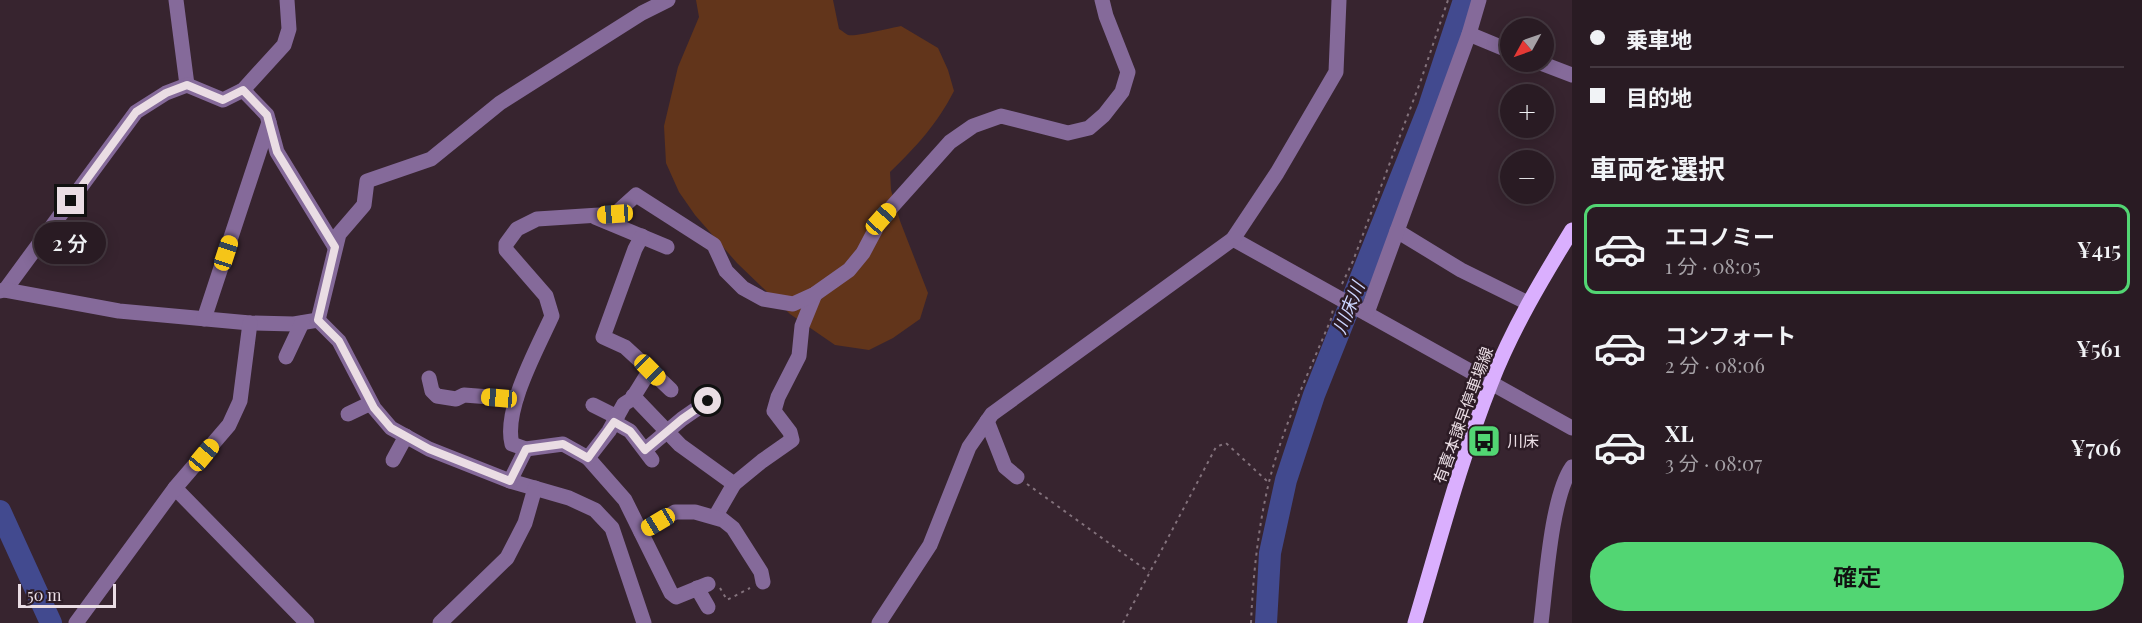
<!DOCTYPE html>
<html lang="ja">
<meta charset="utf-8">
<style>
body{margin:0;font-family:"Playfair Display","Noto Sans JP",serif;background:#31242b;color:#f1f3f6;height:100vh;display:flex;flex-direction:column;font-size:22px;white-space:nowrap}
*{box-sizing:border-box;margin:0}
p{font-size:20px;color:#a5a1a6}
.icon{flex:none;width:33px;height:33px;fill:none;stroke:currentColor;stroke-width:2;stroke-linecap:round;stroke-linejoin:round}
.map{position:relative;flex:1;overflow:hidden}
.details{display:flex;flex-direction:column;background:#291b23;width:570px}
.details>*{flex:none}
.guide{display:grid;align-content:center;height:132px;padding:0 18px;background:#291b23}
.needle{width:39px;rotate:230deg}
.buttons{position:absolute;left:1500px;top:18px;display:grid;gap:12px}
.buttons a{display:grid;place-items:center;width:54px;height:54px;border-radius:50%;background:#291b23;box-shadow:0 3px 15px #0003,0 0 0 2px #453941;font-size:30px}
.scale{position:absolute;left:18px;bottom:15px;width:98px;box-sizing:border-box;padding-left:6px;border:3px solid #eadde4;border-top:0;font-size:16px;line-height:21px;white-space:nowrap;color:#eadde4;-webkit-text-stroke:4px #2c1b25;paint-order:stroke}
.end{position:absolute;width:27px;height:27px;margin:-14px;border:8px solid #eadde4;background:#111;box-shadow:0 0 0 3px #111}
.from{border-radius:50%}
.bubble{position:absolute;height:42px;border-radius:21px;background:#291b23;box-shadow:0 3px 15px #0003,0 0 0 2px #453941;font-size:20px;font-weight:600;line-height:42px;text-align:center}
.car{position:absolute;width:18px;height:36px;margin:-18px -9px;border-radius:8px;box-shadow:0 0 4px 2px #0007;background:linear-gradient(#f5c518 24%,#345 0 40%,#f5c518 0 76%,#345 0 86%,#f5c518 0)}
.guide b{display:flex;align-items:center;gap:21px;height:57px;font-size:22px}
.guide b+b{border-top:2px solid #453941}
.guide i{width:15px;height:15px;background:#f1f3f6}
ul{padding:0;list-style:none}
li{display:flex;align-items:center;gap:18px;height:90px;margin:0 12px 9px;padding:0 6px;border:3px solid transparent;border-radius:12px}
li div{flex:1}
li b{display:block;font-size:22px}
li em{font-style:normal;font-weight:600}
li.active{border-color:#52d673}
li>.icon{width:54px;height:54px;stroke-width:1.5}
h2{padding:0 18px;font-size:27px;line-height:72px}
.primary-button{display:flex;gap:12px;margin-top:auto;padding:12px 18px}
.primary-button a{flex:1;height:69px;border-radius:36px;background:#52d673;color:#111;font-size:24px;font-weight:600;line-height:69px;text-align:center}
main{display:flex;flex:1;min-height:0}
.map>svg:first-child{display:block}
</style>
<main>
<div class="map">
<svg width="1572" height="623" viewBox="0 0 1572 623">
<rect width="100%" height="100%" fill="#37242f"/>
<path fill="#62351b" d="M696,0H833L839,29C841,30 846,34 848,35C856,37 890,28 901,26L938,48L948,70L954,91C937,124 917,146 890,172L891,190L900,221L928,293L920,319L893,338L869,350L835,345L790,314L737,263L695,215L679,192L666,163L664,126L678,67L699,17Z"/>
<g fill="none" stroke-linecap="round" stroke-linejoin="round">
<g stroke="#424a8f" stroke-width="22">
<path d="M0,511L51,623"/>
<path d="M1266,623L1270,553L1286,480L1314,395L1429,107L1464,0"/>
</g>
<g stroke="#83727c" stroke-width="2" stroke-dasharray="3 4.5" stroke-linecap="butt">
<path d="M1342,284L1353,261L1421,80L1448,0"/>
<path d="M1027,484L1149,572"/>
<path d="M720,588L727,600L750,588"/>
<path d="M1123,623L1216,447L1226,443L1268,482"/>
<path d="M1251,623C1253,576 1258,528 1269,482C1283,426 1309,372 1331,319L1333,309"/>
</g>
<g stroke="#856a9a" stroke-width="15">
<path d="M176,0L187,85"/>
<path d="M1469,34L1510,51"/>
<path d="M1538,62L1572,75"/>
<path d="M243,90L267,115L277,152L335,247"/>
<path d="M595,217L667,247"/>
<path d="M1397,231L1461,270L1528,303"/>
<path d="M642,236L635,249L603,337L625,347L650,370"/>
<path d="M1233,239L1572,428"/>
<path d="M5,290L136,112L166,93L187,85L223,100L243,90L284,45L289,29L287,0"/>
<path d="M0,291L5,290L119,311L250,323L294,324L318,320"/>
<path d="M1367,313L1469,34L1479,0"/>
<path d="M204,319L269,122"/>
<path d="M318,320L339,234L364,205L367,181L431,159L500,103L642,13L668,0"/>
<path d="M318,320L339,341L374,408L391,428L429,449L510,481L569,498L595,510L612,528L644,623"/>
<path d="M286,357L302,323"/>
<path d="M429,378L432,391L437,396L456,399L464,395L516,399"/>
<path d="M633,396L680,445L734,484L762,461L792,440L790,432L774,411L778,397L799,356L802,326L815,294"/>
<path d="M593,405L617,417"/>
<path d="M348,414L371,403"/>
<path d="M987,421L1005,467L1017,477"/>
<path d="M614,422L630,431L652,460"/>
<path d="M526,449L563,444L588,458L625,500L671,593L676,597L708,584"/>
<path d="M645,450L682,419L708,401"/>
<path d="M588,458L609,431L624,404L632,399L650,370L671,390"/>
<path d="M393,460L406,436"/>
<path d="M510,481L526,449L512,444C503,410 537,349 552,316L546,296L506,250V244L517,229L537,219L615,214L636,195L714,245L726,271L743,288L763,299L793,304L815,294L849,270L863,253L881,219L950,142L973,126L1001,116L1068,133L1089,128L1104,115L1122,92L1128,72L1106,16L1102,0"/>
<path d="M175,488L307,623"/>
<path d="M715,517L734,484"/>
<path d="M641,532L675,512H695L723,520L733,528L761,572L763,582"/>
<path d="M697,588L708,607"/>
<path d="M76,623L175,488L229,425L240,401L250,323"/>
<path d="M440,623L507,558L525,523L535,488"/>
<path d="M879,623L930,545L969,447L992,414L1233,239L1277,173L1336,72L1339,0"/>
<path d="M1541,623C1546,584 1551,497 1572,467"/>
</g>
<path stroke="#daaffe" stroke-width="15" d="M1415,623C1439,543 1460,461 1491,383C1512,329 1542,279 1572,230"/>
</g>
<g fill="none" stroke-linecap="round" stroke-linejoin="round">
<path stroke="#eadde4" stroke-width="8" d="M71,201L136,112L166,93L187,85L223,100L243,90L267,115L277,152L335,247L318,320L339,341L374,408L391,428L429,449L510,481L526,449L563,444L588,458L614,422L630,431L645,450L682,419L708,401"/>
</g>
<defs>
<symbol id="bus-square" viewBox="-11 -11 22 22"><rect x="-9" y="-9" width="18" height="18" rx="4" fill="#52d673" stroke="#2c1b25"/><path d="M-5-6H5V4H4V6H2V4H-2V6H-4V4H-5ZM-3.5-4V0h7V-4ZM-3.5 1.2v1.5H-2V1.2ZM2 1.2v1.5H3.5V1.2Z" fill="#111"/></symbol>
</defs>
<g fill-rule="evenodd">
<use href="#bus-square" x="1465" y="422" width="38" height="38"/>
</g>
<g text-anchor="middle" stroke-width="5" stroke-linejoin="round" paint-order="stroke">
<g font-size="16" fill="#eadde4" stroke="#2c1b25">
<text transform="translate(1463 415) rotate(-70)" y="6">有喜本諫早停車場線</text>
</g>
<g font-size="16" fill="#eadde4" stroke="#2c1b25" text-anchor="start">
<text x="1507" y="447">川床</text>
</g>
<g font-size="18" font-style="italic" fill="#ccd5fe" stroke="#2c1b25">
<text transform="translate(1349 308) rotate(-68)" y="6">川床川</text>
</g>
</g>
</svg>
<div class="buttons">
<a><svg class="needle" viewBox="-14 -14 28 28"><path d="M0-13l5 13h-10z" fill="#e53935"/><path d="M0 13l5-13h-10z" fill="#a5a1a6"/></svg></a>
<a>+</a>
<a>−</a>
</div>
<div class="scale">50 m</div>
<i class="end from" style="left:708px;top:401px"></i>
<i class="end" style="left:71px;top:201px"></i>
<div class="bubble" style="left:34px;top:222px;width:72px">2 分</div>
<i class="car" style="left:615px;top:214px;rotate:266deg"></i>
<i class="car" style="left:881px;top:219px;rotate:42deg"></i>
<i class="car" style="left:226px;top:253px;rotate:18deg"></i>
<i class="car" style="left:650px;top:370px;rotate:135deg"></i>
<i class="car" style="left:499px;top:398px;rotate:275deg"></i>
<i class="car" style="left:204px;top:455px;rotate:40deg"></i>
<i class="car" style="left:658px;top:522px;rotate:239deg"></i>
</div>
<section class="details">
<div class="guide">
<b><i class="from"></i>乗車地</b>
<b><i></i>目的地</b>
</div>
<h2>車両を選択</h2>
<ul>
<li class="active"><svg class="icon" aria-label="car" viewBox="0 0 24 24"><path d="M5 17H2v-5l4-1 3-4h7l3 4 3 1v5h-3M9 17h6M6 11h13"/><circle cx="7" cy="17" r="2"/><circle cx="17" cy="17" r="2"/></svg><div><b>エコノミー</b><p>1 分 · 08:05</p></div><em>¥415</em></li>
<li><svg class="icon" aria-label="car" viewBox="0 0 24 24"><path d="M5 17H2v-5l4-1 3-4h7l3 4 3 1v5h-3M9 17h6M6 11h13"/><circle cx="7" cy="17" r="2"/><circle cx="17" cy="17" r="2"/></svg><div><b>コンフォート</b><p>2 分 · 08:06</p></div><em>¥561</em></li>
<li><svg class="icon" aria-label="car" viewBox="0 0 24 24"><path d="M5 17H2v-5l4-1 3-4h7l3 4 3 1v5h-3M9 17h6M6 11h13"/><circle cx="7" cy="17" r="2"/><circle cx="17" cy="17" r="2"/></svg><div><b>XL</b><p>3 分 · 08:07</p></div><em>¥706</em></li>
</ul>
<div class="primary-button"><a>確定</a></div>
</section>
</main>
